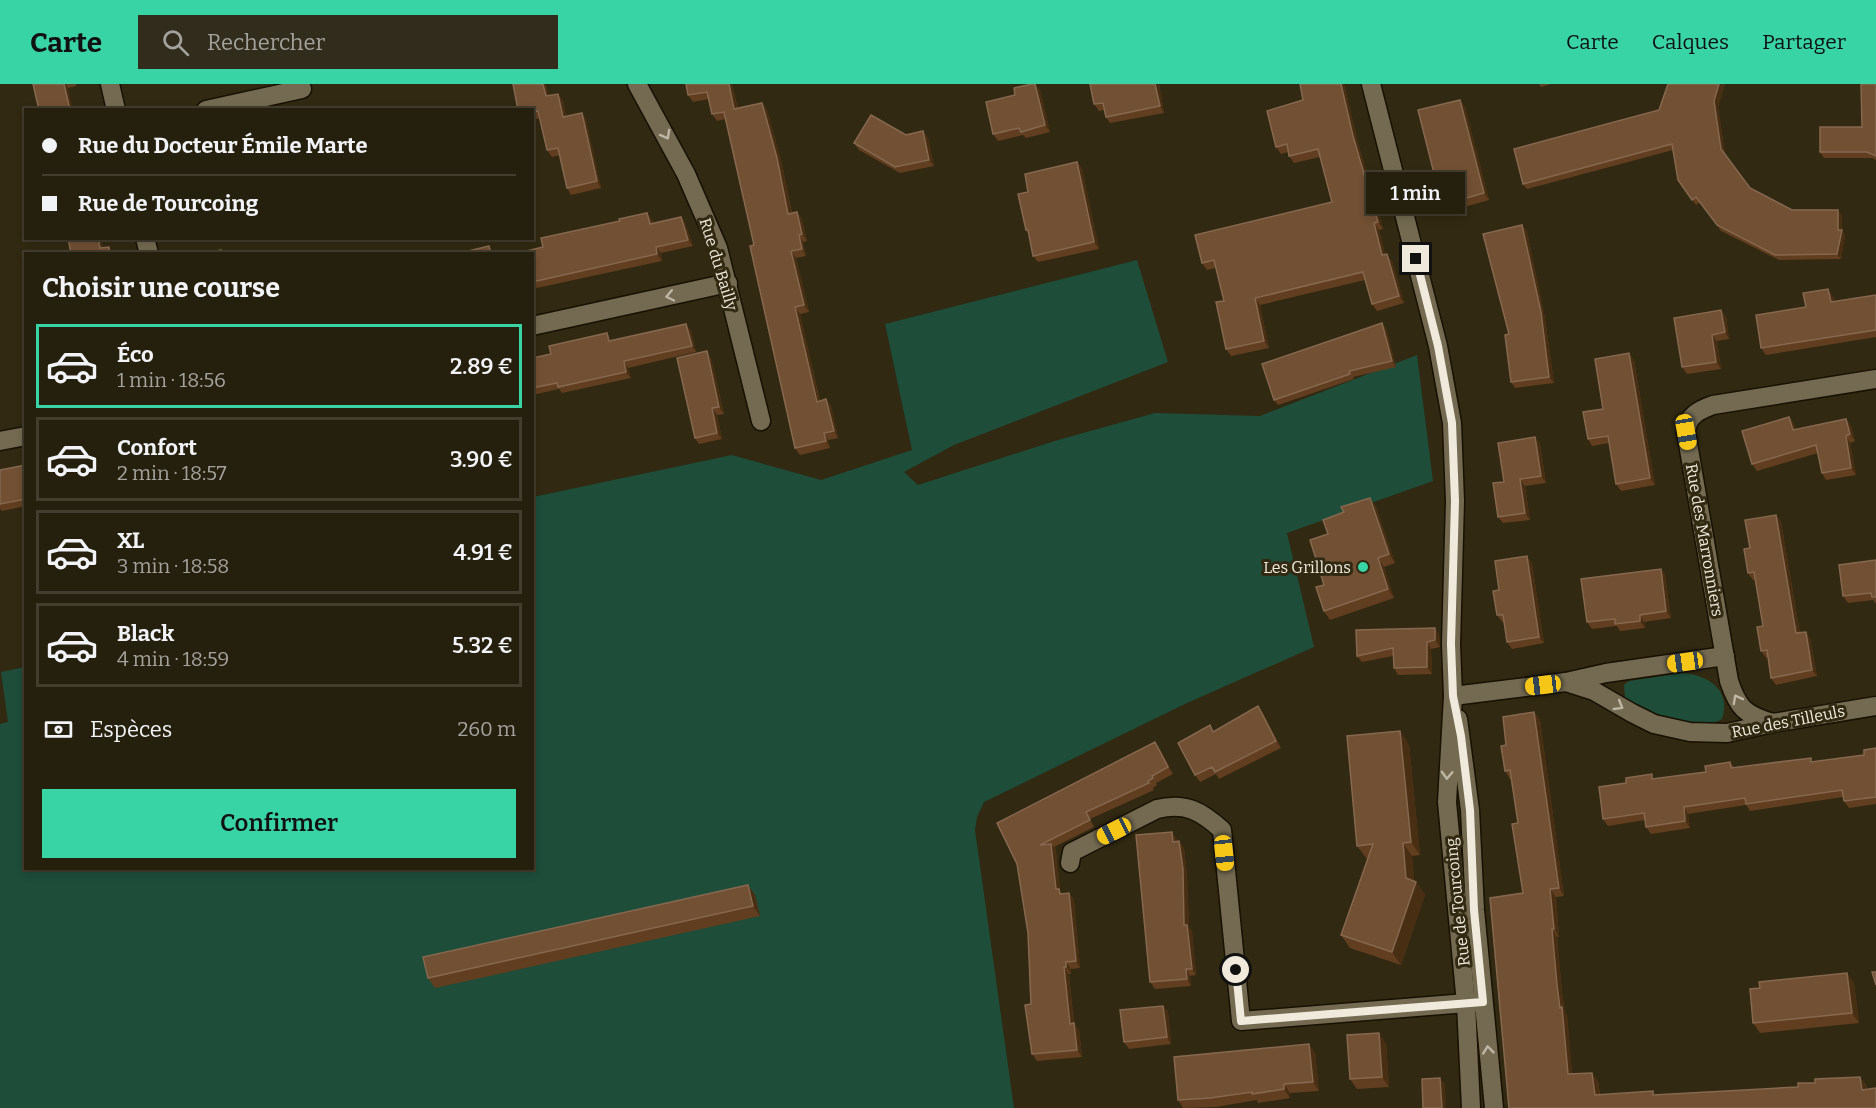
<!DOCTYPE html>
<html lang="fr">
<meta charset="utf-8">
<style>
body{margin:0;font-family:Bitter,serif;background:#312c1b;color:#f1f3f6;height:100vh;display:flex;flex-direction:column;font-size:22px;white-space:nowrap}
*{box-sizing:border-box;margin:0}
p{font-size:20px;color:#a3a29d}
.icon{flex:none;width:33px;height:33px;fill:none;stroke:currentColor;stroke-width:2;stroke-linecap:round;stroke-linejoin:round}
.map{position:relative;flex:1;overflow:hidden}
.details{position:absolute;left:24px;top:168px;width:510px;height:618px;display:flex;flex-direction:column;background:#251f0d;border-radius:0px;box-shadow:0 3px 9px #0003,0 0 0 2px #423d2e}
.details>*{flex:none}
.banner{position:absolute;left:24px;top:24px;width:510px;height:132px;border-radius:0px;box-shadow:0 3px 9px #0003,0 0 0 2px #423d2e;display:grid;align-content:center;height:132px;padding:0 18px;background:#251f0d}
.end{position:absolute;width:27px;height:27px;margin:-14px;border:8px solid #efeadc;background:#111;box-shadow:0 0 0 3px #111}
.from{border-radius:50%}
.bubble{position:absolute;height:42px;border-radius:0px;background:#251f0d;box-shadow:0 3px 9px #0003,0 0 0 2px #423d2e;font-size:20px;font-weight:600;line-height:42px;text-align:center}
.car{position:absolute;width:18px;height:36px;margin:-18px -9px;border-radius:8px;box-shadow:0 0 4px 2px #0007;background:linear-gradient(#f5c518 24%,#345 0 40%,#f5c518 0 76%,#345 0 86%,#f5c518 0)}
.banner b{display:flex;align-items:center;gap:21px;height:57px;font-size:22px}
.banner b+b{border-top:2px solid #423d2e}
.banner i{width:15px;height:15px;background:#f1f3f6}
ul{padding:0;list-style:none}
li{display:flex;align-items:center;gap:18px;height:84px;margin:0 12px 9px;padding:0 6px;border:3px solid #423d2e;border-radius:0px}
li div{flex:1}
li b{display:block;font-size:22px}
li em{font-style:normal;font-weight:600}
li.active{border-color:#38d4a6}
li>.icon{width:54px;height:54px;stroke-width:1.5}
h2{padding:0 18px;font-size:27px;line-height:72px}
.pay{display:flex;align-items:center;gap:15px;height:66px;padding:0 18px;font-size:22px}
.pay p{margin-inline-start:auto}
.primary-button{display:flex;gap:12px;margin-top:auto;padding:12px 18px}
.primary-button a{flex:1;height:69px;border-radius:0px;background:#38d4a6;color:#111;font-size:24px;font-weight:600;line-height:69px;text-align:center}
header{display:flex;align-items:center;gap:36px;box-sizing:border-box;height:84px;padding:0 30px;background:#38d4a6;color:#111}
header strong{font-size:28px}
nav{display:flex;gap:33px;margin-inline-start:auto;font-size:21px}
.search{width:420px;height:54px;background:#312c1b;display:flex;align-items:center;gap:15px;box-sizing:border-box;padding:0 21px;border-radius:0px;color:#a3a29d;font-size:22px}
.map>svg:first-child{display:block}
</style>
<header>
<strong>Carte</strong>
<div class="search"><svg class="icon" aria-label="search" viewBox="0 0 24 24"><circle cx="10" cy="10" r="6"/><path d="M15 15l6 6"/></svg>Rechercher</div>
<nav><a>Carte</a><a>Calques</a><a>Partager</a></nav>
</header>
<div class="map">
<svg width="1876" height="1024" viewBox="0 0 1876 1024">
<rect width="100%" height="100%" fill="#312911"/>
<g fill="#1e4d3a">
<path d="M1137,176L1168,278L954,361L904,388L918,401L1058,356L1155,329L1260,332L1417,271L1433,397L1287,449L1314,563L1187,619L984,718L977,733L975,746L1014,1024H0V640L8,638L1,588L25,583L26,784H532L533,413L732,371L821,396L912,366L885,240Z"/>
<path d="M1683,589C1708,591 1732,606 1722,635C1715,640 1707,638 1698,638C1670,638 1649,627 1625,614L1624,601L1629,597Z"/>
</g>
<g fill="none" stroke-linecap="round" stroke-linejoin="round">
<defs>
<g id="minor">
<path d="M110,0L116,26"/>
<path d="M637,0L686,90L718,164L761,337"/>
<path d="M206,26L302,5"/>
<path d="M145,154L149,170"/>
<path d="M532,242L728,199"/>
<path d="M0,357L26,352"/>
<path d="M1566,598L1594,607L1632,629L1654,640L1690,648L1727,649L1773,639L1876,622"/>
<path d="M1453,612L1566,598L1606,589L1725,572"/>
<path d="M1773,639C1745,631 1738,624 1729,597L1686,348C1687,332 1699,326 1713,321L1876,295"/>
<path d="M1070,779L1072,768L1157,725C1185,718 1201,727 1222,746L1241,937L1479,918"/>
</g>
<g id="secondary">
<path d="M1371,0L1438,262L1452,339L1455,417L1451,560L1453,612L1447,718L1466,920L1471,1024"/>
<path d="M1458,635L1470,726L1475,826L1494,1024"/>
</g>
</defs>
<use href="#minor" stroke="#181100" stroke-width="21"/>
<use href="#secondary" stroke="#181100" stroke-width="21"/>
<use href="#minor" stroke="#736a51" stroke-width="18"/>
<use href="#secondary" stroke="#736a51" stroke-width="18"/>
</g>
<g fill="#623e20">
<path d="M33,0H76V2L68,4Z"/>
<path d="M686,0H732L738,25L762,19L767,26L782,80L792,129L797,128L802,135L807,157L803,158L806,172L796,174L809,228L800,230L820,317L826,315L831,322L838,354L828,356L830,364L800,371L795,364L754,161L725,35L717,37L712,30L709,15L693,18L688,11Z"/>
<path d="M1090,0H1159L1164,29L1110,39L1106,33L1104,26L1099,27L1094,20Z"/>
<path d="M1300,0H1344L1358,59L1383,145L1379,146L1385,170L1392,177L1404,219L1377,227L1372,220L1365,196L1260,221L1269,264L1231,272L1226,265L1224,217L1216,184L1207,186L1202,179L1332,118L1320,73L1294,79L1289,72L1288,68L1281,70L1276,63L1303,16Z"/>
<path d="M1539,0H1551L1541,3Z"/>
<path d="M1668,0H1725L1718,23L1725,70L1750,104L1792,126L1842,131V146L1845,151L1841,175L1779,176L1721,147L1700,118L1696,121L1678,96L1673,66L1527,105L1523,100L1659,26Z"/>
<path d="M1876,0V76L1872,74H1824L1820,68L1862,43Z"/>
<path d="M1040,6L1050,48L1026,54L1023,51L998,57L993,50Z"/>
<path d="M558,10L563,17L566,33L582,29L586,36L601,104L571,111L567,104L560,71L552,73L547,66L540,34L532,36V26L549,12Z"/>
<path d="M1460,16L1465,23L1489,116L1447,128L1442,121Z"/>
<path d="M923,47L928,54L934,82L900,89L859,66L854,59Z"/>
<path d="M1077,78L1082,85L1099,165L1038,178L1033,172L1029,150L1026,146L1028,108Z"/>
<path d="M647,129L652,136L653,139L681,133L685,139L693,162L661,169L662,177L532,205V170L620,137Z"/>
<path d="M1522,141L1527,148L1545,234L1554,299L1515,304L1511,298L1509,250Z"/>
<path d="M1876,211V253L1766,271L1761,264L1806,223L1833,212L1834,218Z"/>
<path d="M1726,232L1729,255L1717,257L1721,285L1687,290L1682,283Z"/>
<path d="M1382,239L1386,244L1396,283L1353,293L1354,295L1278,321L1274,316Z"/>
<path d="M691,246L696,268L628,284L631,294L562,309L559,305L532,311V274Z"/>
<path d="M711,274L724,330L717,331L722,355L699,360L695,354Z"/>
<path d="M1634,276L1655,401L1621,407L1616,400L1609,359L1592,362L1588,355L1603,325Z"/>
<path d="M1789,333L1794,340L1796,346L1846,335L1851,342L1855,357L1850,359L1856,391L1826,396L1822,389L1818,369L1757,387L1752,380Z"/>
<path d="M1535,353L1540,360L1546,399L1525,402L1530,436L1503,439L1498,433L1504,398Z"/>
<path d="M26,381V422L2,427L0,425V386Z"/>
<path d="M1370,414L1376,423L1395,479L1384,483L1394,514L1330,536L1324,527V501L1328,450L1344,428Z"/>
<path d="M1776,431L1781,438L1800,549L1810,554L1817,592L1776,601L1771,594L1768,574H1766L1761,567L1763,542L1755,496H1753L1748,489L1750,464Z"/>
<path d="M1876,476V520L1873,516L1848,519L1843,512Z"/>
<path d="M1532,479L1544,559L1512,565L1507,558L1504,538H1502L1497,531L1499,506Z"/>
<path d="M1661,485L1665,491L1671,534L1644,538L1645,544L1620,547L1617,542L1592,545L1587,538Z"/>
<path d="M1439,551L1440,563L1431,565L1432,590L1398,591L1394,584L1393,572L1362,578L1357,572Z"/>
<path d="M1258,622L1263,629L1281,664L1219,695L1216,690L1200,698L1195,691L1214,647Z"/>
<path d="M1534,628L1540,636L1564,812L1556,813L1559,853H1557L1562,909L1565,928L1567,931L1572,990L1598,997L1600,1010L1656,1011L1798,1003L1815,999L1860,993L1866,1001L1867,1005L1876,1024H1509L1523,809L1518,739L1511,695H1510L1505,687L1506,661Z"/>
<path d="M1155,658L1160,665L1173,690L1156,699L1157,701L1153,704L1154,706L1090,735L1094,743L1054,763L1056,766L1060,807L1062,810L1069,809L1074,816L1080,884L1071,885V890H1069L1074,940L1079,946L1082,973L1037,977L1032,970L1028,849L1017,780Z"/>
<path d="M1409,660L1420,771L1412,772L1414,797L1416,798L1425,811L1401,881L1350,864L1341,851L1368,774L1367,775L1357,762Z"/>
<path d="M1876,664V720L1849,724L1844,717L1843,713L1750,727L1746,721L1688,730L1690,744L1651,750L1646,743L1645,736L1608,742L1603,735L1626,699L1706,688L1730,678L1734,683L1814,678L1864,671Z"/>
<path d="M1177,755V757H1179L1184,764L1187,792L1189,843L1192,847L1196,891L1190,892L1191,902L1155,905L1150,898Z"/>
<path d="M755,811L760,832L435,904L428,894Z"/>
<path d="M1847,889L1854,899L1859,939L1760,949L1753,939L1760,904Z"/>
<path d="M1163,922L1168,928L1171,960L1129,965L1124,958Z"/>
<path d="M1386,959L1389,1003L1357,1005L1350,995Z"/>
<path d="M1315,968L1319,1007L1290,1009V1014L1258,1019L1257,1016L1216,1023L1183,1024L1178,1016Z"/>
</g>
<g fill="#482e12">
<path d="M64,0H66L68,4L73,26H70Z"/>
<path d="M543,0H546L551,19L546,12Z"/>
<path d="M729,0H732L739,32L734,25Z"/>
<path d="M1036,0L1040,6L1050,48L1045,41Z"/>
<path d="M1155,0H1159L1164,29L1160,22Z"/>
<path d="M1341,0H1344L1358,59L1383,145L1378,138L1353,52Z"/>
<path d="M1719,0H1725L1718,23L1725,70L1721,65L1714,17Z"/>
<path d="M558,10L563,17L568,40L563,33Z"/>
<path d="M1460,16L1465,23L1489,116L1484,109Z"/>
<path d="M762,19L767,26L782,80L793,137L788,130Z"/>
<path d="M582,29L586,36L601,104L597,97Z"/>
<path d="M923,47L928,54L934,82L929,76Z"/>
<path d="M1077,78L1082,85L1099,165L1094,158Z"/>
<path d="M1838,126L1842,131V146L1845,151L1841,175L1837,170L1838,146Z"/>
<path d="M797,128L802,135L807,157L802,150Z"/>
<path d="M647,129L652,136L655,147L650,140Z"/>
<path d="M681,133L685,139L693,162L688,156Z"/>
<path d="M1374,139L1379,146L1387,178L1382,171Z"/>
<path d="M1522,141L1527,148L1545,234L1554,299L1549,293Z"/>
<path d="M799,151L803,158L806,172L802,165Z"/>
<path d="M98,154H101L105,170L100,164Z"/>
<path d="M656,163L661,169L662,177L657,170Z"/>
<path d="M791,167L796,174L809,228L804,221Z"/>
<path d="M1387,170L1392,177L1404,219L1399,212Z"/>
<path d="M1828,205L1833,212L1836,225L1831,218Z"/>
<path d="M1255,214L1260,221L1269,264L1264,257Z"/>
<path d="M795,223L800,230L821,324L817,318Z"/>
<path d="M1721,226L1726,232L1729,255L1725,248Z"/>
<path d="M1382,239L1386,244L1396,283L1392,277Z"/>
<path d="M686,240L691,246L696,268L692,262Z"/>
<path d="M1712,251L1717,257L1721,285L1716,278Z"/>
<path d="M707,267L711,274L724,330L719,323Z"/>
<path d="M1629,269L1634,276L1655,401L1650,394Z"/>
<path d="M624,277L628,284L631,294L626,288Z"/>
<path d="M826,315L831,322L838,354L834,347Z"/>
<path d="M712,324L717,331L722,355L717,349Z"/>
<path d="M1789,333L1794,340L1798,353L1793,346Z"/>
<path d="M1846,335L1851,342L1855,357L1850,350Z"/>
<path d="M824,349L828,356L830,364L826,357Z"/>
<path d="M1846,352L1850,359L1856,391L1851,384Z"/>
<path d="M1535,353L1540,360L1546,399L1541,392Z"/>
<path d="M1520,395L1525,402L1530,436L1525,429Z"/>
<path d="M1370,414L1376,423L1395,479L1389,470Z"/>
<path d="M1776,431L1781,438L1801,556L1796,549Z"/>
<path d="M1527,472L1532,479L1544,559L1539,553Z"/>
<path d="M1378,474L1384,483L1394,514L1388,505Z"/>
<path d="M1661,485L1665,491L1671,534L1666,527Z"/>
<path d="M1640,531L1644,538L1645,544L1640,537Z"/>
<path d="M1435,544L1439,551L1440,563L1435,556Z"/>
<path d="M1806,548L1810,554L1817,592L1812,586Z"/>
<path d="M1427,558L1431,565L1432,590L1427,583Z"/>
<path d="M1258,622L1263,629L1281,664L1276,657Z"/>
<path d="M1534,628L1540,636L1564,812L1559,804Z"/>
<path d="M1400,647L1409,660L1420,771L1411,758Z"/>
<path d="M1155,658L1160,665L1173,690L1168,683Z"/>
<path d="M1684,723L1688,730L1690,744L1685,737Z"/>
<path d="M1172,748L1177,755L1178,765L1173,758Z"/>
<path d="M1179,757L1184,764L1187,792L1189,843L1192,847L1196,891L1192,885L1184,841Z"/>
<path d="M1403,759L1412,772L1415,803L1416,798L1425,811L1401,881L1392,868L1406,794Z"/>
<path d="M1051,760L1056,766L1060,807L1064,812V817L1056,805Z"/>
<path d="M748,801L755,811L760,832L753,822Z"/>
<path d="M1550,805L1556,813L1559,853L1554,845Z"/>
<path d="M1069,809L1074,816L1080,884L1076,877Z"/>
<path d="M1552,845L1557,853L1562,909L1565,928L1567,931L1573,998L1568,990L1557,901Z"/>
<path d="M1066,878L1071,885V890L1066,883Z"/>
<path d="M1064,883L1069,890L1074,947L1070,940Z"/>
<path d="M1186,885L1190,892L1191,902L1187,895Z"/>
<path d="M1847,889L1854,899L1859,939L1852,929Z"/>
<path d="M1163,922L1168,928L1171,960L1167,953Z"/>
<path d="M1074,939L1079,946L1082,973L1077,966Z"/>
<path d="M1379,949L1386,959L1389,1003L1382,993Z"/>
<path d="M1309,960L1315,968L1319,1007L1313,998Z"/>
<path d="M1592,989L1598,997L1600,1018L1595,1011Z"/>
<path d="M1860,993L1866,1001L1868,1014L1862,1006Z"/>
<path d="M1440,994L1445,1000L1446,1024H1442Z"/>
<path d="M1284,1000L1290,1009V1014L1284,1005Z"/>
</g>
<g fill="#715034" stroke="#85684f" stroke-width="1.5">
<path d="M33,0H64L70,26H39Z"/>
<path d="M513,0H543L546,12L558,10L563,33L582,29L597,97L567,104L558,64L547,66L538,27L532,28V26H518Z"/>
<path d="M686,0H729L734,25L762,19L777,74L788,130L797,128L802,150L799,151L802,165L791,167L804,221L795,223L817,318L826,315L834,347L824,349L826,357L795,364L750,162L754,161L724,28L712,30L707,8L688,11Z"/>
<path d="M1032,0H1035L1045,41L1021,48L1019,44L993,50L986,18L1015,11L1014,4Z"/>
<path d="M1090,0H1155L1160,22L1106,33L1103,19L1094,20Z"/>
<path d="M1300,0H1341L1353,52L1378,138L1374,139L1382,171L1387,170L1399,212L1372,220L1363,188L1255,214L1264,257L1226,265L1216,218L1224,217L1214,176L1202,179L1195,151L1332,118L1318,65L1289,72L1287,60L1276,63L1267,27L1303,16Z"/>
<path d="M1668,0H1719L1714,17L1721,65L1750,104L1792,126H1838V146H1842L1837,170L1775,171L1717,141L1696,113L1692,116L1678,96L1672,60L1523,100L1514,65L1659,26Z"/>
<path d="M1861,0H1876V72L1867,68H1820V43H1862Z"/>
<path d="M1460,16L1484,109L1442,121L1418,26Z"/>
<path d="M871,31L906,51L923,47L929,76L895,83L854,59Z"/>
<path d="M1077,78L1094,158L1033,172L1028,146H1026L1018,110L1028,108L1025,90Z"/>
<path d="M647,129L650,140L681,133L688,156L656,163L657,170L532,198V170H515L543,163L541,154L620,137L619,135Z"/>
<path d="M1522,141L1541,228L1549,293L1511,298L1505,251L1509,250L1483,150Z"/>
<path d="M68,154H98L100,164L109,163L110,170H71Z"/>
<path d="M489,162L491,170H456Z"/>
<path d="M221,166L222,170H204Z"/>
<path d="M1828,205L1831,218L1876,211V246L1761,264L1756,231L1806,223L1803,209Z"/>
<path d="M1721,226L1725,248L1712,251L1716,278L1682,283L1674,234Z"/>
<path d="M1382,239L1392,277L1349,287L1350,290L1274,316L1262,280Z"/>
<path d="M686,240L692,262L624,277L626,288L558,303L557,299L532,304V274L551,270L549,262L607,249L609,257Z"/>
<path d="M707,267L719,323L712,324L717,349L695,354L677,274Z"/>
<path d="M1629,269L1650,394L1616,400L1608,352L1588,355L1583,328L1603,325L1595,275Z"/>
<path d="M1789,333L1793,346L1846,335L1850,350L1846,352L1851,384L1822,389L1816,361L1752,380L1742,347Z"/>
<path d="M1535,353L1541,392L1520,395L1525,429L1498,433L1493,399L1504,398L1498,359Z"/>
<path d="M26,381V415L0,420V386Z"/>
<path d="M1370,414L1389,470L1378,474L1388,505L1324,527L1316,503L1324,501L1310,456L1328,450L1323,436L1344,428L1341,423Z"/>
<path d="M1776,431L1796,549L1806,548L1812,586L1771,594L1767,566L1761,567L1757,543L1763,542L1754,488L1748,489L1744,465L1750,464L1745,436Z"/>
<path d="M1527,472L1539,553L1507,558L1503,531H1497L1493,507L1499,506L1495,477Z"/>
<path d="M1876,476V513H1872L1871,509L1843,512L1839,481Z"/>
<path d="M1661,485L1666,527L1640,531V537L1615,540V535L1587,538L1581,495Z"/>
<path d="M1435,544V556L1427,558V583L1394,584L1393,564L1357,572L1356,546Z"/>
<path d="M1258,622L1276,657L1215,688L1212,683L1195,691L1178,659L1210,641L1213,648Z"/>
<path d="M1534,628L1559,804L1550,805L1554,845H1552L1557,901L1560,924L1562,923L1568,990L1592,989L1595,1011L1653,1007V1011L1798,1003V999H1815V995L1860,993L1862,1006L1876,1004V1024H1509L1490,814L1523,809L1512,740L1518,739L1510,686L1505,687L1501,662L1506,661L1503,633Z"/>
<path d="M1400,647L1411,758L1403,759L1406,794L1416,798L1392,868L1341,851L1373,760L1357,762L1347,652Z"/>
<path d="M1155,658L1168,683L1152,692L1153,694L1148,697L1149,699L1086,728L1090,736L1040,761L1051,760L1056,805H1059L1060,810L1069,809L1076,877L1066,878V883H1064L1070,940L1074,939L1077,966L1032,970L1025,921L1031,920L1028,849L1017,780L997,739Z"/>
<path d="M1876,664V713L1844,717L1842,706L1746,720L1745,714L1684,723L1685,737L1646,743L1644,729L1603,735L1599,703L1626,699V694L1652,690V695L1706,688L1705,682L1730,678L1731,684L1811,674V678L1864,671V666Z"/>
<path d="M1172,748L1173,758L1179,757L1183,785L1184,841H1187L1192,885H1186L1187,895L1150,898L1136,751Z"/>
<path d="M748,801L753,822L428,894L423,873Z"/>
<path d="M1872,888H1876V901Z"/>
<path d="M1847,889L1852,929L1753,939L1750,905L1760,904L1759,898Z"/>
<path d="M1163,922L1167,953L1124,958L1120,926Z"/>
<path d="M1379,949L1382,993L1350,995L1347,951Z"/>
<path d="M1309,960L1313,998L1284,1000V1005L1252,1010V1008L1210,1014L1178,1016L1174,973Z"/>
<path d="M1440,994L1442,1024H1423L1422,995Z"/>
</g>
<defs><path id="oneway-chevron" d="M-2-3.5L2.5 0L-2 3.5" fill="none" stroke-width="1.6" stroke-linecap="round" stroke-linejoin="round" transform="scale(1.5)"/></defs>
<g stroke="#bdb7a4">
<use href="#oneway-chevron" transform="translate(666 51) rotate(61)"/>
<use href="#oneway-chevron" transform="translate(670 212) rotate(168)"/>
<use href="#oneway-chevron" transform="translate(1737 615) rotate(-118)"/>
<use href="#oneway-chevron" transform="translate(1619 622) rotate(31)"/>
<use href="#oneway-chevron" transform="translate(1447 691) rotate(92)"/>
<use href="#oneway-chevron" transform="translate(1488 966) rotate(-96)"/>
</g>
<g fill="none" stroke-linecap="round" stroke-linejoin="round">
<path stroke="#efeadc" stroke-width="8" d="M1236,886L1241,937L1483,918L1474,826L1470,726L1461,652L1453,612L1451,560L1455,417L1452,339L1438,262L1416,175"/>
</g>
<circle fill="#38d4a6" stroke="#312911" stroke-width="2" cx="1363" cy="483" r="6"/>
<g text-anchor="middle" stroke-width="6" stroke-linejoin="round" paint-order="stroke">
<g font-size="16" fill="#efeadc" stroke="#312911">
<text transform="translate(719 180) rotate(73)" y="6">Rue du Bailly</text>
<text transform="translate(1705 456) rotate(80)" y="6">Rue des Marronniers</text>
<text transform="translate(1788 637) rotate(-11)" y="6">Rue des Tilleuls</text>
<text transform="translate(1457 818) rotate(-96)" y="6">Rue de Tourcoing</text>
</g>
<g font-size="16" fill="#efeadc" stroke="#312911" text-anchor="end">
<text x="1351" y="489">Les Grillons</text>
</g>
</g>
</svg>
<i class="end from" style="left:1236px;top:886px"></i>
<i class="end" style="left:1416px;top:175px"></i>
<div class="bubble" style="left:1366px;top:88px;width:99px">1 min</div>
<i class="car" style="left:1686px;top:348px;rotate:170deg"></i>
<i class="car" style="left:1685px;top:578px;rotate:262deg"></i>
<i class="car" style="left:1543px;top:601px;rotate:263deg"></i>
<i class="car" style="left:1114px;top:747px;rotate:243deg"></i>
<i class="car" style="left:1224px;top:769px;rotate:174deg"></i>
<div class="banner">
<b><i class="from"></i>Rue du Docteur Émile Marte</b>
<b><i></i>Rue de Tourcoing</b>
</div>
<section class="details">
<h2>Choisir une course</h2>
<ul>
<li class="active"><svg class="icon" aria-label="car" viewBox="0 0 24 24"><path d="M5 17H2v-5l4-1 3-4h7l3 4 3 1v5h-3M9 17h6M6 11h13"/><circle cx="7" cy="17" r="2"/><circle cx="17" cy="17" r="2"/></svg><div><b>Éco</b><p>1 min · 18:56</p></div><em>2.89 €</em></li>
<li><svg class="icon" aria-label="car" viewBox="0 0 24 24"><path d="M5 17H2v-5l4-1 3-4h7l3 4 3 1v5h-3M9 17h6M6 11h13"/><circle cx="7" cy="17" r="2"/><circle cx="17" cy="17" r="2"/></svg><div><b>Confort</b><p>2 min · 18:57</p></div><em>3.90 €</em></li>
<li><svg class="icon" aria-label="car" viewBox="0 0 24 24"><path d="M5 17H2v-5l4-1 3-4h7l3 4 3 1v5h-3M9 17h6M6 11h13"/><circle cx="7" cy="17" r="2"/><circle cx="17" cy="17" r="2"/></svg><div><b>XL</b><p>3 min · 18:58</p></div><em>4.91 €</em></li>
<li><svg class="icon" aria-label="car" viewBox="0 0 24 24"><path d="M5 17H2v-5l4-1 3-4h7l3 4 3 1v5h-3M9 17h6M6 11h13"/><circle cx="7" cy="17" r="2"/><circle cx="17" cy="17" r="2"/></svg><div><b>Black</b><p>4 min · 18:59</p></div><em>5.32 €</em></li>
</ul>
<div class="pay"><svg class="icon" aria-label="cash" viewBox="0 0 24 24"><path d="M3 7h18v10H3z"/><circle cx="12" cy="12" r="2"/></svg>Espèces<p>260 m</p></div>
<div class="primary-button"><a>Confirmer</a></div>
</section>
</div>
